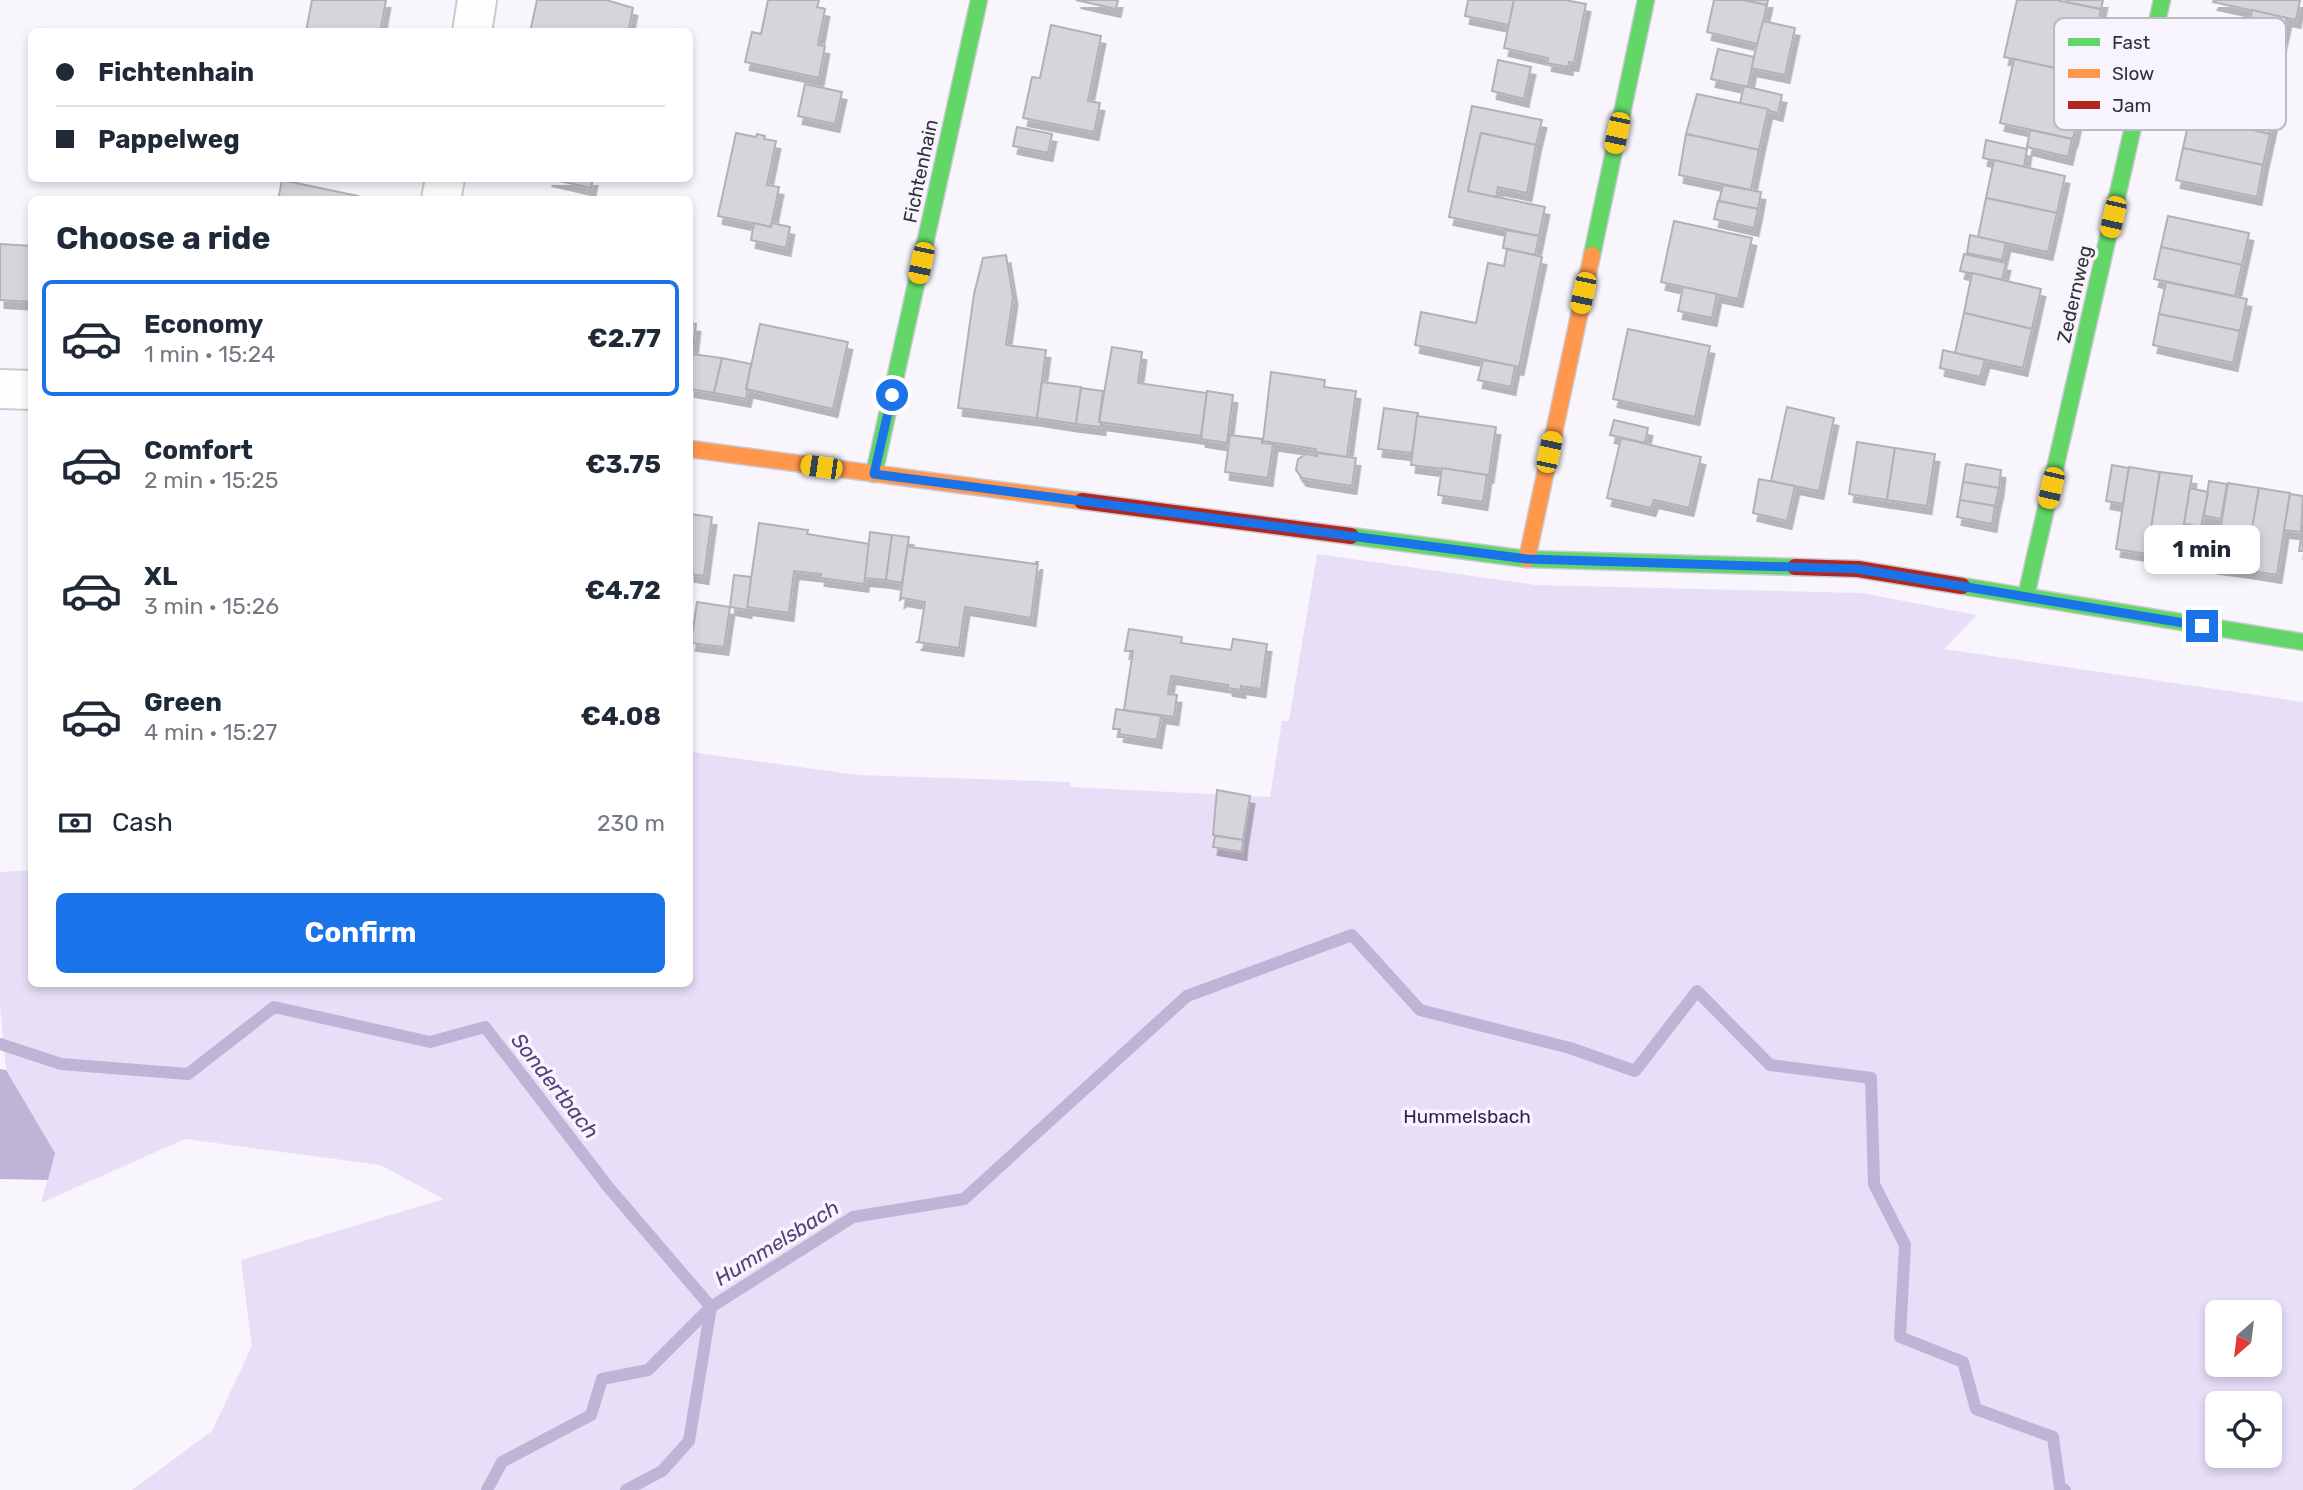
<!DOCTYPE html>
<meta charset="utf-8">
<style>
body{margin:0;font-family:Rubik,sans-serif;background:#f6f6f7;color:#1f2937;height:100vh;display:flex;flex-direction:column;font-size:26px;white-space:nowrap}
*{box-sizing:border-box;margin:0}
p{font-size:23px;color:#747a83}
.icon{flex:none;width:38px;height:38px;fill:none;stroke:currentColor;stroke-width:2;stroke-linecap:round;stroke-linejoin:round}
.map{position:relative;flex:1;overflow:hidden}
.details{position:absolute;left:28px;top:196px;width:665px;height:791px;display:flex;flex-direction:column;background:#fff;border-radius:10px;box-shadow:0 4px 10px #0003}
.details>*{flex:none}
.banner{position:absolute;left:28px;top:28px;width:665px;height:154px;border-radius:10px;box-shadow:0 4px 10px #0003;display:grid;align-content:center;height:154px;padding:0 28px;background:#fff}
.needle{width:46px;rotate:208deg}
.fabs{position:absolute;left:2205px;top:1300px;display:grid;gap:14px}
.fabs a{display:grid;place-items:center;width:77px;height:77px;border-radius:10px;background:#fff;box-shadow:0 4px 10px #0003;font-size:35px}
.end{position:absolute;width:32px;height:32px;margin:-16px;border:9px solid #1a73e8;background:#fff;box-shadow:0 0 0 4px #fff}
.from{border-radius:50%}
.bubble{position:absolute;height:49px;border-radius:10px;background:#fff;box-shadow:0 4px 10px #0003;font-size:23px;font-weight:700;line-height:49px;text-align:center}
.car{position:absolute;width:21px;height:42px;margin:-21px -10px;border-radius:9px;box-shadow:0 0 5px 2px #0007;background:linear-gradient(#f5c518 24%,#345 0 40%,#f5c518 0 76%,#345 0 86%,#f5c518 0)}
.banner b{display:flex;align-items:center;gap:24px;height:66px;font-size:26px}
.banner b+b{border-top:2px solid #e0e1e3}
.banner i{width:18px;height:18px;background:#1f2937}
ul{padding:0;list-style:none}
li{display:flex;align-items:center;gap:21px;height:116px;margin:0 14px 10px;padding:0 14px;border:4px solid transparent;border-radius:10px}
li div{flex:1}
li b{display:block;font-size:26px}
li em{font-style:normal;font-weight:700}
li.current{border-color:#1a73e8}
li>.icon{width:63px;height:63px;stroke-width:1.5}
h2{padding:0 28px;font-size:32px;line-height:84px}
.pay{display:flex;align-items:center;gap:18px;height:77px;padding:0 28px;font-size:26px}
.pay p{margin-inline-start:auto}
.cta{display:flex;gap:14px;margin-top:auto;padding:14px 28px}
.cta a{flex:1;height:80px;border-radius:10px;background:#1a73e8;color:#fff;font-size:28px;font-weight:700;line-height:80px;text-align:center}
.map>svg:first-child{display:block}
</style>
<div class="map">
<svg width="2303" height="1490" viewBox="0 0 2303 1490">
<defs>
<filter id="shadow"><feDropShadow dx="4.5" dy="8" stdDeviation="0" flood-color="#0004"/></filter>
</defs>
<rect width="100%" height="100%" fill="#f8f6fc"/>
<path fill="#e7def8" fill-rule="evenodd" d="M1317,554L1536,585L1862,593L1977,615L1944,649L2303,702V1490H132L212,1431L252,1346L241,1260L444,1199L380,1165L185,1139L41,1203L55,1153L6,1070L0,1005V872L31,870L32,984H690V752L858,775L1070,782V787L1270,797L1282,721H1289ZM2217,1312H2270V1365H2217ZM2217,1404H2270V1456H2217Z"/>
<path fill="#bfb3d6" d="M0,1069L6,1070L55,1153L48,1180L0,1179Z"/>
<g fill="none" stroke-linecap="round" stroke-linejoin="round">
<g stroke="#bfb3d6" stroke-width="12">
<path d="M0,1044L61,1064L188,1074L274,1007L430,1042L485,1027L609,1188L711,1307L689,1441L662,1471L626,1490"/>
<path d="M487,1490L502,1462L591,1415L602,1379L648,1370L711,1307L853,1217L964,1199L1187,996L1352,935L1420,1010L1570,1048L1635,1071L1697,991L1770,1065L1871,1078L1874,1184L1905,1245L1900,1337L1963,1362L1976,1409L2053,1437L2060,1488L2065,1490"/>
</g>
</g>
<g fill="#d7d4dc" stroke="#b3b1b8" stroke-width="2" filter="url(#shadow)">
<path d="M312,0H386L380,32H306Z"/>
<path d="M537,0H606L633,8L628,32H530Z"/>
<path d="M768,0H819L817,7L825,9L818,45L825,46L819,78L745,62L752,32L761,34Z"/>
<path d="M1076,0H1118L1116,9Z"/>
<path d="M1468,0H1514L1509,25L1465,16Z"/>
<path d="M1514,0H1565L1586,4L1574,63L1569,62L1568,67L1547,63L1548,58L1504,48Z"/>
<path d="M1714,0H1744L1767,5L1758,44L1707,32Z"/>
<path d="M1744,0H1768L1767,5Z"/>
<path d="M2017,0H2056L2101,9L2087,75L2004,57Z"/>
<path d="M2066,0H2103L2101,9L2066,2Z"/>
<path d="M2214,0H2300L2296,20L2213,2Z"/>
<path d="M2252,10L2287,18L2280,50L2245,43Z"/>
<path d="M1763,21L1795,28L1785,75L1751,68Z"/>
<path d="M1051,25L1101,36L1088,101L1100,103L1094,132L1023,118L1032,77L1040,78Z"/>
<path d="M1718,49L1754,57L1748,87L1711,79Z"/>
<path d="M2014,59L2087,75L2073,139L2000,123Z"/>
<path d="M1498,60L1531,67L1524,99L1492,91Z"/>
<path d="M805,84L842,92L835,124L798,116Z"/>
<path d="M2196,85L2277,102L2270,134L2190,116Z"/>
<path d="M1744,86L1782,95L1778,113L1740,103Z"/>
<path d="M1697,94L1768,109L1759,150L1686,134Z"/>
<path d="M1472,106L1542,120L1536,145L1481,133L1468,191L1545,207L1539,236L1449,217Z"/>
<path d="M2190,116L2270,134L2263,165L2183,148Z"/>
<path d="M1017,127L1052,134L1048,153L1013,146Z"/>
<path d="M2030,130L2072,139L2068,157L2027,147Z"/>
<path d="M736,133L756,137L757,134L765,136L764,139L776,141L767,185L779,187L771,227L718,216Z"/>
<path d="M1481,133L1536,145L1527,193L1498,187L1496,197L1468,191Z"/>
<path d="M1686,134L1759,150L1751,190L1679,175Z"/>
<path d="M1986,140L2027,149L2024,167L1983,158Z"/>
<path d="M2183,148L2263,165L2257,197L2176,180Z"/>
<path d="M1994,160L2065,176L2057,213L1986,198Z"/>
<path d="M547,178H593L591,188Z"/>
<path d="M282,180L358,196L357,200H278Z"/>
<path d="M1723,185L1761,192L1758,209L1719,201Z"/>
<path d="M1986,198L2057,213L2048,252L1978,237Z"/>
<path d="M1718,201L1758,209L1754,228L1714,219Z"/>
<path d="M2168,216L2249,233L2242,265L2161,247Z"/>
<path d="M1674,221L1752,238L1738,299L1661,282Z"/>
<path d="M754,223L771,227L772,223L790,227L786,248L751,240Z"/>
<path d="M1506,230L1539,236L1535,255L1503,248Z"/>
<path d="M1970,235L2006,243L2002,260L1967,253Z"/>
<path d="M0,244L32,246V302L0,300Z"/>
<path d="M2161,247L2242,265L2235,296L2154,279Z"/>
<path d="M1507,249L1542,257L1519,367L1415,345L1421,312L1476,323L1488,263L1504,266Z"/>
<path d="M1964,254L2006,263L2002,280L1960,271Z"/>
<path d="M1006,255L1013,297L1006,345L1046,350L1037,418L958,408L974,294L983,258Z"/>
<path d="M1972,273L2041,289L2032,329L1964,313Z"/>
<path d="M2166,282L2247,299L2240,331L2159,314Z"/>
<path d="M1683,287L1717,294L1712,318L1678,311Z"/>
<path d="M1964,313L2032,329L2023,368L1955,353Z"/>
<path d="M2159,314L2240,331L2233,363L2153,345Z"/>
<path d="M690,323L696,324L690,373Z"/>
<path d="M760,324L848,342L833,409L746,389Z"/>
<path d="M1628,329L1710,346L1695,417L1613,399Z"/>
<path d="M1112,347L1142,352L1138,383L1207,393L1201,436L1099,422Z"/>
<path d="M1943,350L1985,360L1980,377L1940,368Z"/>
<path d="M692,354L722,358L714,393L690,389Z"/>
<path d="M722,358L751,364L746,389L748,390L746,399L714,393Z"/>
<path d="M1483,360L1515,366L1511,387L1478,380Z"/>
<path d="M1271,372L1325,380L1324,387L1356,391L1347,457L1315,452L1316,449L1263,441Z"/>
<path d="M1042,382L1081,387L1076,424L1037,418Z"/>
<path d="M1081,388L1103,391L1099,422H1101V427L1076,424Z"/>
<path d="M1207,391L1233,395L1227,443L1201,439Z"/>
<path d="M1787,407L1834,418L1819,491L1771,481Z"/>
<path d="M1384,408L1418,413L1412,453L1378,449Z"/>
<path d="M1417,416L1496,427L1489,475L1411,465Z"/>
<path d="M1614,420L1648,428L1645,443L1610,435Z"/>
<path d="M1230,435L1262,439V443L1273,444L1268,478L1225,472Z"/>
<path d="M1621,438L1701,457L1689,508L1654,500L1651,508L1607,498Z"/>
<path d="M1857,442L1895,448L1887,500L1849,494Z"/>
<path d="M1895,448L1935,454L1927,506L1887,500Z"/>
<path d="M1317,453L1356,458L1352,486L1302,478L1296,470L1298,459L1306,454L1317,456Z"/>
<path d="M1966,464L2001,470L1999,488L1963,482Z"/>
<path d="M2112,465L2129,468L2123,504L2106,501Z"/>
<path d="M2129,467L2160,472L2147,554L2116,549Z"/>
<path d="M1442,468L1487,475L1483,502L1438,495Z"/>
<path d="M2160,472L2192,476L2178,559L2147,554Z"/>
<path d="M1759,479L1795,486L1787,521L1753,513Z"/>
<path d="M2209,481L2227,484L2221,519L2204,516Z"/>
<path d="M1963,482L1999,488L1995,506L1960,500Z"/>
<path d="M2228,483L2259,488L2245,570L2214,566Z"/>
<path d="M2190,488L2208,492L2201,527L2184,524Z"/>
<path d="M2259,488L2290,493L2277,575L2245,570Z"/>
<path d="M2290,494L2303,496L2301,532L2284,530Z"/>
<path d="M1960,500L1995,506L1992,524L1957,517Z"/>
<path d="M690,514L712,517L704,576L690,574Z"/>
<path d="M759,523L808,530L807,534L870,544L864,584L820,578L821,574L794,571L789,613L747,607Z"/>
<path d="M2303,525V551H2299Z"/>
<path d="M870,532L892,535L886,580L865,578Z"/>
<path d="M892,535L909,537L902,583L886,580Z"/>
<path d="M908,544L910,547L1036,564V562H1038L1031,618L965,607L959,648L917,642L919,640L925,602L903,598L900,600Z"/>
<path d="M734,575L751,577L747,610L730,607Z"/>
<path d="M697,602L730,607L724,647L691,643Z"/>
<path d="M1129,629L1182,637L1181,643L1231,650L1233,639L1267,644L1261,689L1241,686V690L1228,688V685L1171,676L1168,694L1177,695L1174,717L1124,710L1133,651H1125Z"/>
<path d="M1116,709L1161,716L1157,740L1119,734L1120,729H1113Z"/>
<path d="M1217,790L1250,796L1243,840L1213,835Z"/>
<path d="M1215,836L1243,840L1242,852L1213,847Z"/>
</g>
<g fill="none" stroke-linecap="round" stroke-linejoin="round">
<defs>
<g id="street">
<path d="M472,32L477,0"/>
<path d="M441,200L445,178"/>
<path d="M0,389L32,390"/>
</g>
<g id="fast">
<path d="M1592,255L1646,0"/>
<path d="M874,474L979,0"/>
<path d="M1351,536L1527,559L1795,567"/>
<path d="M1962,586L2303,642"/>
<path d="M2026,596L2162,0"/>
</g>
<g id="slow">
<path d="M690,449L1082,501"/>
<path d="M1527,559L1592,255"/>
</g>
<g id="jam">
<path d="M1082,501L1351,536"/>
<path d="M1795,567L1858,569L1962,586"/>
</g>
</defs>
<use href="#street" stroke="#cbc9d1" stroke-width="42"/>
<use href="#fast" stroke="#cbc9d1" stroke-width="19"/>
<use href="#slow" stroke="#cbc9d1" stroke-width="19"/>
<use href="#jam" stroke="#cbc9d1" stroke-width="19"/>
<use href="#street" stroke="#fefeff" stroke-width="38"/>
<use href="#fast" stroke="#63d668" stroke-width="16"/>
<use href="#slow" stroke="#ff974d" stroke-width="16"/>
<use href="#jam" stroke="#b3261e" stroke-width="16"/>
</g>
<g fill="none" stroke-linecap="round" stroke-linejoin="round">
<path stroke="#1a73e8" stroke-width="9" d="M892,395L874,474L1527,559L1858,569L2202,626"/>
</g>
<g text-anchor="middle" stroke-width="7" stroke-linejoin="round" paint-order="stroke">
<g font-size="19" fill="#333039" stroke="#f7f4fe">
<text transform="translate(920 171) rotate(-78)" y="7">Fichtenhain</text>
<text transform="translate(2074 294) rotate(-77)" y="7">Zedernweg</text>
</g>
<g font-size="19" fill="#341b54" stroke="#f7f4fe">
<text x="1467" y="1123">Hummelsbach</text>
</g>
<g font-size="21" font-style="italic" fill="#58407d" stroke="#f7f4fe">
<text transform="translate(555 1086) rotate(52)" y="7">Sondertbach</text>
<text transform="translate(777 1243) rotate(-32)" y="7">Hummelsbach</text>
</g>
</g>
<rect x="2054" y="18" width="232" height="112" rx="10" fill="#f7f4fe" stroke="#bcb9c3" stroke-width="2"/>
<rect x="2068" y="38" width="32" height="8" fill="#63d668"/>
<rect x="2068" y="69" width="32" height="9" fill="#ff974d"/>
<rect x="2068" y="101" width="32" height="8" fill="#b3261e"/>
<g font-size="19" fill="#333039">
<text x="2112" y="49">Fast</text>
<text x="2112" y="80">Slow</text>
<text x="2112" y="112">Jam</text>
</g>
</svg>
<div class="fabs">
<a><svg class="needle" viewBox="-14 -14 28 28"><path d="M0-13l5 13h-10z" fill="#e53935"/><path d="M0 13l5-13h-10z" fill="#747a83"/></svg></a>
<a><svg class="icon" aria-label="locate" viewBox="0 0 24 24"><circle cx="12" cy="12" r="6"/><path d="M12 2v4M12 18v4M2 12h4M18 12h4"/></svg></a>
</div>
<i class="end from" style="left:892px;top:395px"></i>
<i class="end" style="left:2202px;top:626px"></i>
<div class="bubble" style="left:2144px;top:525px;width:116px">1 min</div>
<i class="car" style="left:1617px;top:133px;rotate:192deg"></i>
<i class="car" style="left:2113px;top:217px;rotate:193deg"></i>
<i class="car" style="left:921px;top:263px;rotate:192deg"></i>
<i class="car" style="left:1583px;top:293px;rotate:192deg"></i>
<i class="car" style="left:1549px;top:452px;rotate:12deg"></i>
<i class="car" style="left:821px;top:467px;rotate:278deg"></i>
<i class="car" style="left:2051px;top:488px;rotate:193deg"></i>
<div class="banner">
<b><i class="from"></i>Fichtenhain</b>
<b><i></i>Pappelweg</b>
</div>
<section class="details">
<h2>Choose a ride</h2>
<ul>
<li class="current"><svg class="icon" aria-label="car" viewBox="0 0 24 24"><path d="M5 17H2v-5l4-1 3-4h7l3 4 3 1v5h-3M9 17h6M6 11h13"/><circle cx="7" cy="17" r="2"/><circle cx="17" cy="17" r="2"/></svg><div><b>Economy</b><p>1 min · 15:24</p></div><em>€2.77</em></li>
<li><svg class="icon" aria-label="car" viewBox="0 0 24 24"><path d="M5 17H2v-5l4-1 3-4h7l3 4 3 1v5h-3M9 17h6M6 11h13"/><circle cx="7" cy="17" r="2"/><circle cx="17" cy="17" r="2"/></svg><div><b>Comfort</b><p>2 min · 15:25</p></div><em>€3.75</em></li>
<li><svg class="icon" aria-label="car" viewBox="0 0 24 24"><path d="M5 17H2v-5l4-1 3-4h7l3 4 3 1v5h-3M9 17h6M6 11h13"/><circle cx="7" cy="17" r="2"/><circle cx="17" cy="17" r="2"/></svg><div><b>XL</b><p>3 min · 15:26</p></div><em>€4.72</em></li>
<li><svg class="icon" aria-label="car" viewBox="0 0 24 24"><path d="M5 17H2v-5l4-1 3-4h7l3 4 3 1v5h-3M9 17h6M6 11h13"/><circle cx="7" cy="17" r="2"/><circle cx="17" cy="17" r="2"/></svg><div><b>Green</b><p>4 min · 15:27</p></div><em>€4.08</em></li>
</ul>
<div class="pay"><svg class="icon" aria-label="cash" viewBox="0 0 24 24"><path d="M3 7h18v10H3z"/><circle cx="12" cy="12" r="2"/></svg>Cash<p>230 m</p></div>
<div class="cta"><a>Confirm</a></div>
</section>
</div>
